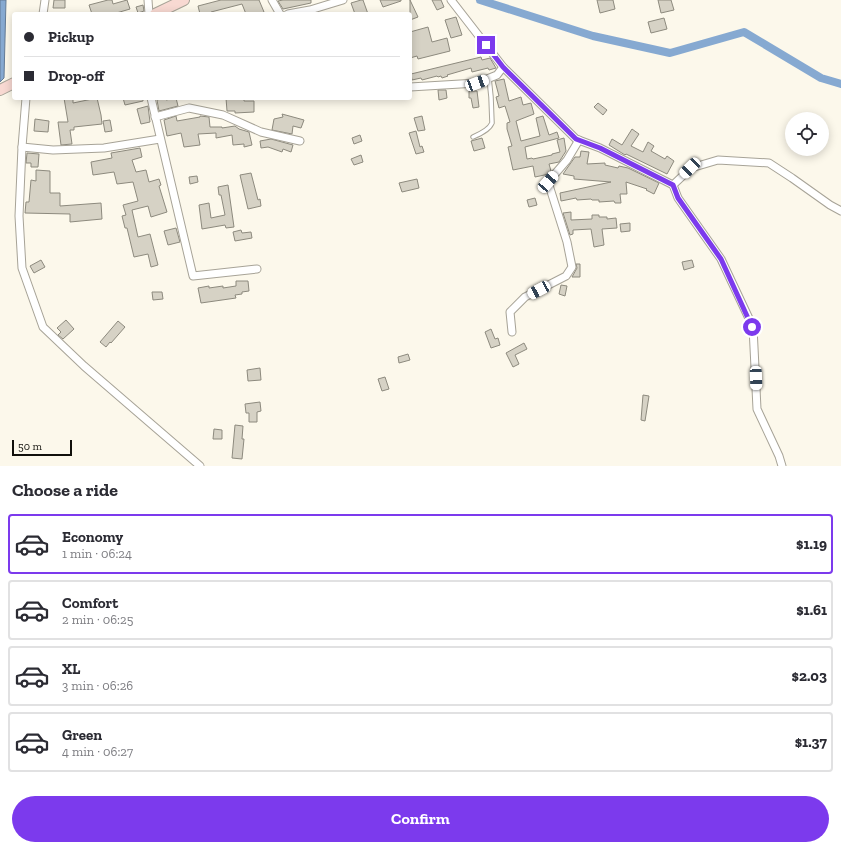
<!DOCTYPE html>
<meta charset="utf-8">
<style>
body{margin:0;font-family:"Zilla Slab",serif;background:#f2f2f3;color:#2b2b33;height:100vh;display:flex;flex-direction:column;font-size:15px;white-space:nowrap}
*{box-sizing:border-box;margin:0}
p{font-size:13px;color:#7c7c81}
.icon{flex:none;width:22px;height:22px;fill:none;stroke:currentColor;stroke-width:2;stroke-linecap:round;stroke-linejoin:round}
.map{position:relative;height:466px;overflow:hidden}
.side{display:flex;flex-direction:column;background:#fff;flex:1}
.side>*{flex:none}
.top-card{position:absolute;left:12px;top:12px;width:400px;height:88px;border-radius:4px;box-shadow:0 2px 10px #0003;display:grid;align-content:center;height:88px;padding:0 12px;background:#fff}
.fabs{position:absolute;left:785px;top:112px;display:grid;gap:8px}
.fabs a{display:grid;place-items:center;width:44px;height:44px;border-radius:50%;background:#fff;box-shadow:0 2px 10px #0003;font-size:20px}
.scale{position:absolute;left:12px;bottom:10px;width:60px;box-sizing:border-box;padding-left:4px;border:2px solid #11100b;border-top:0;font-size:11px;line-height:14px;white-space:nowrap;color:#11100b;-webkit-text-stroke:3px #fcf8eb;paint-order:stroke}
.end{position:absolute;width:18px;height:18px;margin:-9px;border:5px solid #7c3aed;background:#fff;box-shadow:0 0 0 2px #fff}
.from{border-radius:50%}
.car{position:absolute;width:12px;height:24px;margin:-12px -6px;border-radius:5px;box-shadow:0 0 3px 1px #0007;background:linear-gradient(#fff 24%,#345 0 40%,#fff 0 76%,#345 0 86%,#fff 0)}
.top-card b{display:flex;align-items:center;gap:14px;height:38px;font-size:15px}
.top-card b+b{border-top:1px solid #e1e1e2}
.top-card i{width:10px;height:10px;background:#2b2b33}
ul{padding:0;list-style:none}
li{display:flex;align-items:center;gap:12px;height:60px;margin:0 8px 6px;padding:0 4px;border:2px solid #e1e1e2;border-radius:4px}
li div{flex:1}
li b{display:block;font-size:15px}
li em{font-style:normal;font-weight:700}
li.on{border-color:#7c3aed}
li>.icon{width:36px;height:36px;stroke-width:1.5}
h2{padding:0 12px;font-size:18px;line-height:48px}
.cta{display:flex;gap:8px;margin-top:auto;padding:8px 12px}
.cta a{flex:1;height:46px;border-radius:24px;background:#7c3aed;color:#fff;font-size:16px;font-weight:700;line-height:46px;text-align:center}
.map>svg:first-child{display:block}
</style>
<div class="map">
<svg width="841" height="466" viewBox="0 0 841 466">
<rect width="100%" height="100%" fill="#fcf8eb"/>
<path fill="#86a9d1" stroke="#637b96" d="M0,0H6L4,78L0,82Z"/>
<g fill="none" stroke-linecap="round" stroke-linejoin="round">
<path stroke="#86a9d1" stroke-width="8" d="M480,0L593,36L670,53L744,32L821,78L841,84"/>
</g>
<g fill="#d6d2c5" stroke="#8d8a7e">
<path d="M54,0H65V8H53Z"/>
<path d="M108,0H112L113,4L127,0L130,9L113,14H92L89,5Z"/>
<path d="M221,0H259L264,12L259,14H246L242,4L211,12L212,14H200L198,6Z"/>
<path d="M283,0H311V3L283,9L278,1Z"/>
<path d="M361,0H363L368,14H355L351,3Z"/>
<path d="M380,0H401V1L383,7Z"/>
<path d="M410,0L418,17L410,20Z"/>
<path d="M432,0H441L444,7L437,10Z"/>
<path d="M597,0H613L615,9L600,13Z"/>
<path d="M658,0H671L674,10L661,13Z"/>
<path d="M143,5L144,11L138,13L136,7Z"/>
<path d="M456,17L462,35L451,38L445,20Z"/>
<path d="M664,18L667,29L651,33L648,22Z"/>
<path d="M428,27L432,42L447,38L450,51L418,59L417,56L410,58V32Z"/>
<path d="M481,57L482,60L490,58L496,68L489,70L488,68L472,72L471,68L447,75L448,76L442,78L441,76L438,77L437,76L422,80L421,78L412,80L411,74Z"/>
<path d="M504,79L509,101L521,97L523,105L531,103L534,114L516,121L521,141L540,136L536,118L543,116L549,135L557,132L559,138L525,147L527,159L532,158L533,159L552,155V154L560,152L557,140L564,138L566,151L559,162L549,164L551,171L549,174L535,177L533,166L513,170L508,147L512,146L507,129V123L510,122L505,106L499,108L496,97L499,96L495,81Z"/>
<path d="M438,90H446L447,98L439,100Z"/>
<path d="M469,91H477L479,107L473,108L471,98H469Z"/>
<path d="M64,98H73V103L97,98L101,115L102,124L74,127V130H70L72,144L61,145L58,122H68Z"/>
<path d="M123,98H143V101L125,105Z"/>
<path d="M165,98L166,100L176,98L178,106L159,111L157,100Z"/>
<path d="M226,98H244V101H254V112L235,113V111H227Z"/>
<path d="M598,103L607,110L603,115L594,107Z"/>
<path d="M148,106L150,122L141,124L137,109Z"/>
<path d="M282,114L304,120L301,128L293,126L292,134L272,130L274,119L283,117Z"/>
<path d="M176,116L177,121L200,117V116L209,117L210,127H222V128L235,126L239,129L249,132L252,145L244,147V144L233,145L232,135L216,138V133L198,134L200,145L184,147L181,133L167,136L164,120Z"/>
<path d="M422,116L425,130L418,131L414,118Z"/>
<path d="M35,119L49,121L48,132L34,131Z"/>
<path d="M110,120L112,131L105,132L103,121Z"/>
<path d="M632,129L639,134L631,146L643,152L648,142L654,146L651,151L665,159L667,156L674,161L667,174L626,154L625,155L609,145L612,139L622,145Z"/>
<path d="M416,131L420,147L422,146L424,152L416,154L409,133Z"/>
<path d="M360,135L362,141L354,144L352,138Z"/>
<path d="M482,138L485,148L474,151L471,141Z"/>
<path d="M271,139L293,145L291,152L283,149L282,152L268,147L261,148L260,141Z"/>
<path d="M140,148L142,157L132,160L136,172L146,170L149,182L159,179L161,185L159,186L167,212L151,217L148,206L132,210L138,237L150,234L158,265L151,267L148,254L134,257L127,228H125L122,216L126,215L123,205L138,201L133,182L117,184L114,172L93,175L91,162L112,158L111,153Z"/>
<path d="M581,151L589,152L587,164L605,163V165L618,168L619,166L628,168L659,183L654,194L646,190L647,189L626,182L627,194H620L621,203H615L614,201L599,202V200H592L591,199L577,200L576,198L561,201L560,193L611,182L574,179V176L563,174L575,157H580Z"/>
<path d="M27,153L39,154L38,167H31V163H26Z"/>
<path d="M361,155L363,162L354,165L351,159Z"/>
<path d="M36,170L50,171V193H60V206L101,203L102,219L70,222V214L25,213L26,202H29L31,180L36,181Z"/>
<path d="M251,173L258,200L260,199L261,206L248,209L240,175Z"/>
<path d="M197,176L198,182L190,184L189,177Z"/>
<path d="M417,179L419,188L402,192L399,183Z"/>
<path d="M228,185L234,227L226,228L225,225L202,229L199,205L209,203L211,218L225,215L221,195H219L218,187Z"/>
<path d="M535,198L537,205L529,207L527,200Z"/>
<path d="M571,212V220L592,219V215H599V217H607V219L616,218L617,228L602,229L604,245L594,247L591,229L573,230V234L570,235L563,213Z"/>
<path d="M630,223V231L621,232L620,224Z"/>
<path d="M176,228L180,242L168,245L164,231Z"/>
<path d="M241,230L242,233L251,232L252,238L235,241L233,232Z"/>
<path d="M41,260L45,267L34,273L30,266Z"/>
<path d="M692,260L694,267L684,270L682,262Z"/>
<path d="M576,264H580V277H572L577,268Z"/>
<path d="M236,281H248L249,291L242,292V294L235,295L236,298L201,303L198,288L209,286V288L223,286V288L236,286Z"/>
<path d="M561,285L567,286L565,296L559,294Z"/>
<path d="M152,292H162L163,299L153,300Z"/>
<path d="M66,320L74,329L63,339L58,335L61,332L57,328Z"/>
<path d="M118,321L125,327L111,343L110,342L106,347L100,342Z"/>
<path d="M491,329L495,339L498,338L500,345L491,348L485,332Z"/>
<path d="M524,343L527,349L515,355L519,364L513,367L506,353Z"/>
<path d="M408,354L410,360L399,363L398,357Z"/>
<path d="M260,368L261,380L248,381L247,370Z"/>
<path d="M385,377L389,389L382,391L378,379Z"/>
<path d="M643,395L649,396L645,421L641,420Z"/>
<path d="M260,402L261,411L257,412V422H249V413H246L245,404Z"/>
<path d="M235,425L243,426L242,439H244L242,459L232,458Z"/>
<path d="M214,429L222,430V439H213Z"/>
</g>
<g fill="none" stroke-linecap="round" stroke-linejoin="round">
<defs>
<path id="lane" d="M473,137C480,134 489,130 492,123L491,97L489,78"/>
<g id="street">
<path d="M148,0L149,14"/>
<path d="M272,0L280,14"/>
<path d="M451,0L503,67L576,139L600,148L673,185L678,198L721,259L753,327L757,409L779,456L782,466"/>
<path d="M43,14L45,0"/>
<path d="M288,14L310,10L343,0"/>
<path d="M410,87L477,83L497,75L503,67"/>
<path d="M26,98L22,147L19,216L22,268L43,327L84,366L200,466"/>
<path d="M151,98L193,276L257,269"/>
<path d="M155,117L189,108L223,115L261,132L300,141"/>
<path d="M22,147L53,150L104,148L160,139"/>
<path d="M673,185L691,168L718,160L769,163L792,178L830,205L841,211"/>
<path d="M512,332L510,312L525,297L566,276L572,267L567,242L548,182L567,160L579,140"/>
</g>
<g id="secondary">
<path d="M155,14L184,0"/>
<path d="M0,90L14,83"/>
</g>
</defs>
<use href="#lane" stroke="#a7a397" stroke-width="5.5"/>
<use href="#street" stroke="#a7a397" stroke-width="9"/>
<use href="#secondary" stroke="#a7a397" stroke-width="12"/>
<use href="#lane" stroke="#fff" stroke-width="3.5"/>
<use href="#street" stroke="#fff" stroke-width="7"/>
<use href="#secondary" stroke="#f8d9d2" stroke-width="10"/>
</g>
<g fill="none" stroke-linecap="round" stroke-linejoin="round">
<path stroke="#7c3aed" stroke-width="5" d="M486,45L503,67L576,139L600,148L673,185L678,198L721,259L752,327"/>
</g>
</svg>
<div class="fabs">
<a><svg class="icon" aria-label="locate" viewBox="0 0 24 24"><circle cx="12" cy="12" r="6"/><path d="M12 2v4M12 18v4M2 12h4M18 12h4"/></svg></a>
</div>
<div class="scale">50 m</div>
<i class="end from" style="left:752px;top:327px"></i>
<i class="end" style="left:486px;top:45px"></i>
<i class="car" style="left:477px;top:83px;rotate:70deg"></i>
<i class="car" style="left:690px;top:168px;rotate:226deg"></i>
<i class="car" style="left:548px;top:182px;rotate:41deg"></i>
<i class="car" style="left:539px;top:290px;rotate:242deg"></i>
<i class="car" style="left:756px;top:378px;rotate:178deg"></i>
<div class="top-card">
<b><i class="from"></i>Pickup</b>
<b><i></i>Drop-off</b>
</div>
</div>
<section class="side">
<h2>Choose a ride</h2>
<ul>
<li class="on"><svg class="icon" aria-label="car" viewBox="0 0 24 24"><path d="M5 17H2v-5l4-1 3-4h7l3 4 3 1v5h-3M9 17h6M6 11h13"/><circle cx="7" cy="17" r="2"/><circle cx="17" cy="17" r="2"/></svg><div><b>Economy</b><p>1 min · 06:24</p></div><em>$1.19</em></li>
<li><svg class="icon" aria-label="car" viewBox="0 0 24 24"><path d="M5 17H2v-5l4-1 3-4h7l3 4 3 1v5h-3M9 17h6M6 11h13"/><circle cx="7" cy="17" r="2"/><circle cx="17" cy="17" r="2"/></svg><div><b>Comfort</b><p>2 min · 06:25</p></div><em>$1.61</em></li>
<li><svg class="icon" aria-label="car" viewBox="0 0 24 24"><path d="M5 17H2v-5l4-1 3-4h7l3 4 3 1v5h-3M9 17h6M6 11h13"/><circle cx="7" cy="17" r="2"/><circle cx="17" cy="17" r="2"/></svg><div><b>XL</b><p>3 min · 06:26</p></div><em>$2.03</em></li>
<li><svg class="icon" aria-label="car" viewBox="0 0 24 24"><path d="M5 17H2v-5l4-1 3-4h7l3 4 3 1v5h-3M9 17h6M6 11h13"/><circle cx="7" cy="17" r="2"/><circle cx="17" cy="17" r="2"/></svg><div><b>Green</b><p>4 min · 06:27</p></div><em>$1.37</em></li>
</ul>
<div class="cta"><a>Confirm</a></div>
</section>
